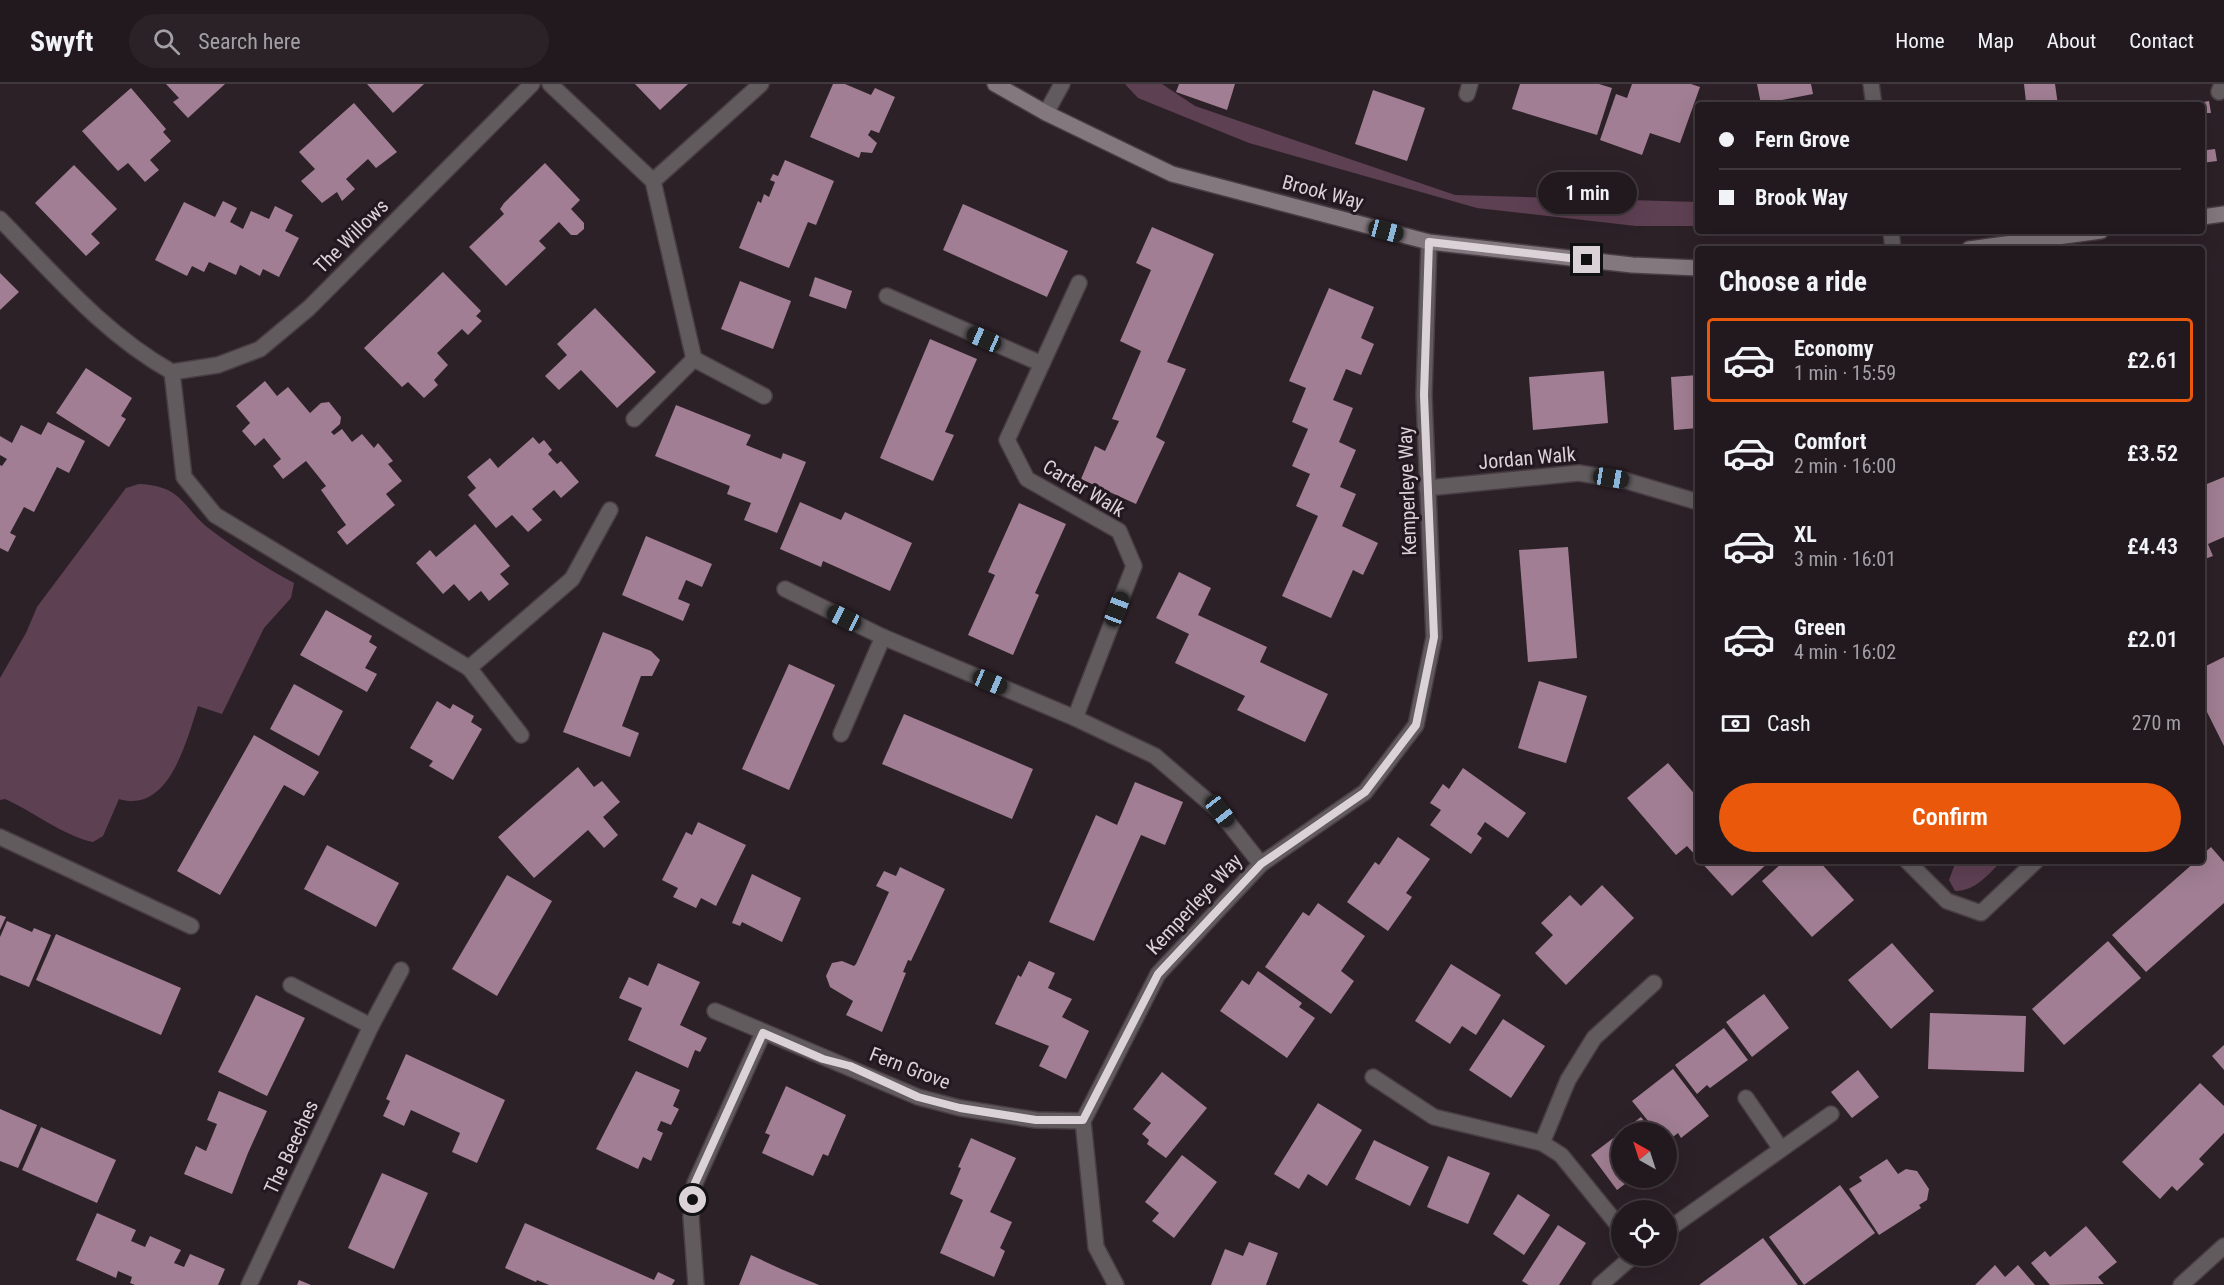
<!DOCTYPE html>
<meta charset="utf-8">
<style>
body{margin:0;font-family:"Roboto Condensed",sans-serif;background:#2a2227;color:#f1f3f6;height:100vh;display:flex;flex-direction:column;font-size:22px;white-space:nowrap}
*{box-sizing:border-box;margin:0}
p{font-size:20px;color:#a2a0a4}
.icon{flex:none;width:33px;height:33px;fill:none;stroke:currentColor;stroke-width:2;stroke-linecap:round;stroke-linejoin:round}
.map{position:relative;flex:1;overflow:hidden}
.details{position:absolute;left:1695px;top:162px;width:510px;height:618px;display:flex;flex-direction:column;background:#22191e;border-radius:6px;box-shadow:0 6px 24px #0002,0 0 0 2px #3f383c}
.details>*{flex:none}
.banner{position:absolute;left:1695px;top:18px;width:510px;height:132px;border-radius:6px;box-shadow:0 6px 24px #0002,0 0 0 2px #3f383c;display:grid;align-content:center;height:132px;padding:0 24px;background:#22191e}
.needle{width:39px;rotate:321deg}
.buttons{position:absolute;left:1611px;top:1038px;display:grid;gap:12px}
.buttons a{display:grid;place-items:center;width:66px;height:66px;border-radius:50%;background:#22191e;box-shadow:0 6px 24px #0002,0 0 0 2px #3f383c;font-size:30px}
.end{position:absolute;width:27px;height:27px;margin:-14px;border:8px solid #dad2d7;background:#111;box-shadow:0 0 0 3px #111}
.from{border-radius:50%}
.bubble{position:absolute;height:42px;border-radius:21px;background:#22191e;box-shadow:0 6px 24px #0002,0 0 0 2px #3f383c;font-size:20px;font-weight:600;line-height:42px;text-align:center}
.car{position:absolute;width:18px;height:36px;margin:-18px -9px;border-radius:8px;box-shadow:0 0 4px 2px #0007;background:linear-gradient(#222 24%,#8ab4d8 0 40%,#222 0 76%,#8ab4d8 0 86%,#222 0)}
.banner b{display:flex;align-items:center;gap:21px;height:57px;font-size:22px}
.banner b+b{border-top:2px solid #3f383c}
.banner i{width:15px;height:15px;background:#f1f3f6}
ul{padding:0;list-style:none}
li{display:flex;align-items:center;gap:18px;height:84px;margin:0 12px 9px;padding:0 12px;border:3px solid transparent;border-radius:6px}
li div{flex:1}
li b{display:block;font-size:22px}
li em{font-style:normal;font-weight:600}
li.current{border-color:#ea580c}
li>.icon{width:54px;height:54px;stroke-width:1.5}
h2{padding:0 24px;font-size:27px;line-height:72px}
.pay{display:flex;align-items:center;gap:15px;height:66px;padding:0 24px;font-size:22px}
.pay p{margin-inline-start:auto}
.button{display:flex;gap:12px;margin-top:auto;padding:12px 24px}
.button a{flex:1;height:69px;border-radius:36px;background:#ea580c;color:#fff;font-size:24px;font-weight:600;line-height:69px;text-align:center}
header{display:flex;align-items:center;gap:36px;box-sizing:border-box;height:84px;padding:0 30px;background:#22191e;border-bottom:2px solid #3f383c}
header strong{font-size:28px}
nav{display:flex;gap:33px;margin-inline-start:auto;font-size:21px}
.search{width:420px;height:54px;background:#2a2227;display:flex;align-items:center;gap:15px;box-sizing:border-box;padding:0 21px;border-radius:33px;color:#a2a0a4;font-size:22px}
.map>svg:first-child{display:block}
</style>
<header>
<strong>Swyft</strong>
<div class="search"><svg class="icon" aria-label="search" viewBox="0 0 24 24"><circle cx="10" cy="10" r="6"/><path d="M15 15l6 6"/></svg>Search here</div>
<nav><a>Home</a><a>Map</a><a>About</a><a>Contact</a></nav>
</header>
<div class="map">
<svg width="2224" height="1201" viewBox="0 0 2224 1201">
<rect width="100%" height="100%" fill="#2d2128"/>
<g fill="#5e4053">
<path d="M1125,0H1162L1195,22L1455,111L1698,118V142H1636L1477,124L1249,59L1138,14Z"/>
<path d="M139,400C185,402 182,425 211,446C237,466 265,483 294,499L291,514L264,544L222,630L198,622C186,658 169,730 119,715L103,752L93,758C64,752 34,728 5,715L0,716V594L26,549L37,523L126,404Z"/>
<path d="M1956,777H2002C1988,790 1976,807 1955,807L1949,796Z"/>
</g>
<g fill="#a17e93">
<path d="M166,0H225L188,34L173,18L179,14Z"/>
<path d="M367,0H424L393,29Z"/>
<path d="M635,0H688L660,26Z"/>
<path d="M833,0H845L871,11L875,4L895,13L879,49L871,46L868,51L877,59L872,69L861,68L859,74L810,53Z"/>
<path d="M1179,0H1235L1227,26L1176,8Z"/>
<path d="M1520,0H1599L1612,4L1597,51L1512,25Z"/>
<path d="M1632,0H1691L1700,3L1680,59L1650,49L1642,71L1600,56L1616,10L1627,14Z"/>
<path d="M1757,0H1811L1813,10L1761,20Z"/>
<path d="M2024,0H2055L2058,21H2012L2026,18Z"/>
<path d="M131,4L166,45L163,48L171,57L150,76L159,86L145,98L128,79L118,87L82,47Z"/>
<path d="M1373,6L1425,24L1407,77L1355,60Z"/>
<path d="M2209,17L2211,29H2202V21H2187Z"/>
<path d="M354,19L397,68L376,84L368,75L346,95L355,105L342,117L337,108L322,119L301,97L315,85L299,68Z"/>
<path d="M2202,36L2207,66L2215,65L2217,77L2202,79Z"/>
<path d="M785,76L834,97L816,141L808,138L789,184L739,164L758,117L761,119L764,110L769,113L775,98L770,96L773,90L778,92Z"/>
<path d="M545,79L580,116L571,125L584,139V145L577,151H571L559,138L539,157L546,164L506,202L469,163L504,130L500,125L504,119Z"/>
<path d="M74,81L117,125L91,150L100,159L86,172L35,119Z"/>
<path d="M223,117L237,124L230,138L243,145L251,127L269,135L275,122L293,131L285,147L299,154L279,193L263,185L260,192L240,181L236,191L209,178L204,188L192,182L187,192L155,176L184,118L215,133Z"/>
<path d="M963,120L1068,167L1047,213L943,166Z"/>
<path d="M1152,143L1214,170L1167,278L1186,285L1156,353L1165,358L1136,420L1081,395L1095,362L1105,367L1119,337L1112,335L1141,267L1120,257L1151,186L1136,179Z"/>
<path d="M443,188L481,227L476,232L482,237L468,251L462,245L437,269L448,281L434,296L438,301L424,314L408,298L402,303L364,264Z"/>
<path d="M0,189L19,208L0,226Z"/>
<path d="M815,193L852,207L846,225L809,212Z"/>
<path d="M740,197L791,217L773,265L721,245Z"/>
<path d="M1329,204L1374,223L1361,254L1374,260L1361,291L1346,285L1333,316L1353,324L1339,358L1356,366L1340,403L1356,410L1342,442L1378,459L1363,491L1353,486L1331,534L1282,512L1318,432L1296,422L1310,390L1292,382L1308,345L1292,338L1306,304L1289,297Z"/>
<path d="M595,224L656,288L617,324L581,286L559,306L545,292L567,271L557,260Z"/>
<path d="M930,255L977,275L945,348L954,351L933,397L880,374Z"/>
<path d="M86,284L132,314L121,332L126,335L109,363L56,329Z"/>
<path d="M1604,287L1608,339L1533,346L1529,293Z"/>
<path d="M1698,291V344L1674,346L1671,293Z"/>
<path d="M265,297L277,312L288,303L310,329L321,319L329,318L341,333L340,340L331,348L334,351L342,345L352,358L362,350L374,364L378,359L393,377L388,380L402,397L386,410L395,421L347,461L337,448L346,441L321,406L326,402L306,377L283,395L273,382L281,375L264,354L255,362L242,347L250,339L236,322Z"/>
<path d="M676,321L751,351L746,361L781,375L783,369L806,378L777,449L744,436L751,419L727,410L730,402L655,372Z"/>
<path d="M48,338L85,357L69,389L57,383L34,428L24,423L10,449L16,452L8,468L0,464V381L2,382L7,375L0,371V352L12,359L21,341L41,351Z"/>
<path d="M533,353L539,360L544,356L552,366L548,370L557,380L561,377L579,398L561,414L554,406L532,425L542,436L528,448L512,431L496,444L468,411L476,404L467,393L490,374L498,384Z"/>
<path d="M2224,393V453L2208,460L2213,472L2202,476V402Z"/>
<path d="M800,418L841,436L845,428L912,459L890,507L823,477L821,483L780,465Z"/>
<path d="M1019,419L1066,440L1035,509L1039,511L1013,571L968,551L995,491L988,488Z"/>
<path d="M475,440L510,482L500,490L509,500L489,517L481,507L469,517L454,500L443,510L416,479L430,466L436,473Z"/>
<path d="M646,452L712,480L702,503L686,496L678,515L690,520L683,537L622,511Z"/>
<path d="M1568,463L1577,574L1528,578L1519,466Z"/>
<path d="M1179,488L1211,504L1198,531L1267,563L1260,578L1328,610L1305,658L1237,626L1245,612L1175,579L1189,550L1156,534Z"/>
<path d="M326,526L372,552L369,558L377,563L365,584L377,590L367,608L300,571Z"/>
<path d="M603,548L651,567L660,576L652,592H641L622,642L639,649L630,673L563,648Z"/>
<path d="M2224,573V662L2202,618V584Z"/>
<path d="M789,580L835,601L789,706L742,685Z"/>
<path d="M1539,597L1587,612L1566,679L1518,664Z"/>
<path d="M294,600L343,627L319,672L270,645Z"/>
<path d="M437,617L450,625L453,620L474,632L471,638L482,645L453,696L429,682L433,677L410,664Z"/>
<path d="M904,630L1033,685L1012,735L882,680Z"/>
<path d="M254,651L319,688L304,712L284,701L220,811L177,787Z"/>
<path d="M1668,679L1698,714V774L1687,762L1676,771L1627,714Z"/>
<path d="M578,683L594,703L602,697L620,718L603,733L618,751L604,764L588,746L534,794L498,753Z"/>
<path d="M1463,684L1526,729L1508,754L1485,738L1477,750L1482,754L1471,770L1430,741L1441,726L1430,719L1443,700L1449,705Z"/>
<path d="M1135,698L1183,718L1165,761L1141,751L1094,857L1049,838L1096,731L1117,741Z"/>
<path d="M698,738L746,761L716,822L701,814L696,824L673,813L678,804L662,796L686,748L692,751Z"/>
<path d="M1398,753L1430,775L1406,809L1412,813L1388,847L1347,818L1375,778L1379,781Z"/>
<path d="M327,761L399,799L376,843L304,805Z"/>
<path d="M2211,763L2224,778V819L2146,888L2112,851L2196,777H2202V771Z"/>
<path d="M1700,777H1770L1732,812Z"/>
<path d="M1784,777H1819L1854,816L1812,853L1762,797Z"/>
<path d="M900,783L945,805L911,877L908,876L903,888L906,889L882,948L846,931L853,917L830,903L826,892L832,879L842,877L854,882L856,880L889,808L876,802L884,787L896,792Z"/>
<path d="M752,790L801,814L782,858L742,838L740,842L732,839Z"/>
<path d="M507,791L552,817L497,912L452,885Z"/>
<path d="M1602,801L1634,834L1566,901L1535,869L1553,851L1541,839L1570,811L1581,822Z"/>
<path d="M1318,819L1365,852L1341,887L1354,897L1331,930L1265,883L1303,828L1309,832Z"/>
<path d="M0,831L6,833L0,846Z"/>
<path d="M7,837L32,848L34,844L51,851L29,903L0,891V853Z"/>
<path d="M56,850L181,904L161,951L36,896Z"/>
<path d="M2108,857L2141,894L2064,961L2032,925Z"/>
<path d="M1892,859L1934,907L1891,945L1848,896Z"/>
<path d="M1029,877L1055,889L1048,904L1072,915L1062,933L1089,947L1066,995L1039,982L1049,962L995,940L1018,891L1021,893Z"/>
<path d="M658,879L700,898L680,941L707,954L700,968L695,966L688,984L628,956L642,924L619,914L629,893L648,902Z"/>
<path d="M1451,880L1501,911L1476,951L1462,942L1450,960L1415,937Z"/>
<path d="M1258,887L1302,919L1299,923L1315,934L1287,974L1220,927L1242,896L1249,901Z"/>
<path d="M1764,910L1789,944L1752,973L1726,938Z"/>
<path d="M256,911L305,934L267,1012L218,988Z"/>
<path d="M1930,929L2026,932L2024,988L1928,985Z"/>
<path d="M1503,935L1545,962L1511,1014L1469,986Z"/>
<path d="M1724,944L1748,976L1710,1004L1707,1001L1697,1010L1675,981Z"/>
<path d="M2224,961V986L2212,972Z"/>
<path d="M406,970L505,1016L477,1079L452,1068L460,1049L411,1026L404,1042L383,1032L390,1017L386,1015Z"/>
<path d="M1673,985L1709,1032L1681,1054L1678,1049L1666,1058V1048H1657L1632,1017Z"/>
<path d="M1858,986L1879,1013L1852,1034L1831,1008Z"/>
<path d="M636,987L680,1006L673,1022L679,1025L671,1041L661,1037L657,1046L663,1049L651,1077L643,1073L638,1085L596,1065Z"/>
<path d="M1162,988L1207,1024L1166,1074L1147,1060L1149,1056L1142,1050L1151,1039L1133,1025Z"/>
<path d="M2200,999L2224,1022V1049L2199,1075L2204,1080L2177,1107L2172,1102L2160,1115L2122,1078Z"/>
<path d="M786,1002L846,1031L828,1072L823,1070L813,1092L762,1069L770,1051L765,1049Z"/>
<path d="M219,1007L267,1027L248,1069L232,1110L184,1090L196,1062L206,1067L217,1040L207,1036Z"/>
<path d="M1318,1019L1362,1046L1327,1102L1308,1090L1299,1105L1274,1090Z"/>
<path d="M0,1025L37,1041L18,1084L0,1077Z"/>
<path d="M1641,1033L1653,1048H1622V1094H1633L1617,1106L1591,1071Z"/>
<path d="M41,1043L116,1076L97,1119L22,1086Z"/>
<path d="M971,1054L1016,1074L990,1128L1012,1138L1000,1164L1005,1167L994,1193L940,1169L963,1116L950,1110L961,1084L958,1083Z"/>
<path d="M1374,1056L1429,1083L1410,1122L1355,1095Z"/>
<path d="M1182,1071L1217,1098L1174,1154L1152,1137L1159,1129L1145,1118Z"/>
<path d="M1448,1072L1490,1089L1468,1140L1427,1123Z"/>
<path d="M1887,1075L1898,1090L1906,1085L1917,1087L1929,1105L1927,1116L1919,1121L1921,1124L1879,1151L1849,1105L1862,1097L1859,1093Z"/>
<path d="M382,1089L428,1109L394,1185L348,1164Z"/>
<path d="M1840,1101L1875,1149L1804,1201L1769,1153Z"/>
<path d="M1518,1110L1550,1131L1524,1171L1493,1150Z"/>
<path d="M97,1129L136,1146L131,1157L145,1163L150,1152L181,1166L174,1179L184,1183L190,1170L225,1185L218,1201H135L130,1199L132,1193L118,1187L116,1194L76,1176Z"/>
<path d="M525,1139L654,1196L658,1188L675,1196L672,1201H549L537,1196L536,1198L505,1184Z"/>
<path d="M1558,1141L1586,1159L1559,1201H1529L1522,1197Z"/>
<path d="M2086,1142L2117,1178L2098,1193L2104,1200L2050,1201L2031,1179L2045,1167L2050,1173Z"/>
<path d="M1763,1154L1798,1201H1699Z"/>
<path d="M1249,1158L1278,1169L1266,1201H1211L1225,1165L1243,1172Z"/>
<path d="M751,1171L781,1185L819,1201H739Z"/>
<path d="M1995,1181L2005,1193L2018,1181L2035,1201H1975Z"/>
<path d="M299,1196L311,1201H297Z"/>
</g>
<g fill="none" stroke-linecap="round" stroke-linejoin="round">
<defs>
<g id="street">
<path d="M550,0L653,97"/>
<path d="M761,0L653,97L694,275L764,312"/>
<path d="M1871,0L1874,21"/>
<path d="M2219,8L2222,0"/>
<path d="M1467,10L1470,0"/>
<path d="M1046,29L1062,0"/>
<path d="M0,135C54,190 104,250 172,288"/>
<path d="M1891,147L1893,165"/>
<path d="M1079,199L1007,356L1027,395L1119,447L1134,482L1075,634L1155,672L1219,727L1261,780"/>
<path d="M887,212L1042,280"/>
<path d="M634,335L694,275"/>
<path d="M1427,404L1579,389L1627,397L1698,418"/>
<path d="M785,505L883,553L1075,634"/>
<path d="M469,584L572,495L610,426"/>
<path d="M841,650L883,553"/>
<path d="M521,651L469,584L215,431L184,393L172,288L218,281L260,265L309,224L532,0"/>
<path d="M0,753L191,842"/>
<path d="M1907,777L1947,817L1981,829L2036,777"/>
<path d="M291,901L371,942"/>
<path d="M715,927L918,1013L960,1024L1036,1036L1083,1037"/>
<path d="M1373,993L1434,1033L1542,1059L1561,1071L1622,1146"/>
<path d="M1746,1014L1781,1065"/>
<path d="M1542,1059L1568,996L1594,954L1654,899"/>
<path d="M1666,1147L1831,1030"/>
<path d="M249,1201L371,942L401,886"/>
<path d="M696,1201L691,1133L695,1099L763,949"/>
<path d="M1116,1201L1096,1163L1083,1037L1158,890L1261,780L1365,708L1416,641L1434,553L1424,311L1429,158"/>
<path d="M1600,1201L1633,1172"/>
<path d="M2181,1201L2224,1162"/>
</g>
<g id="secondary">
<path d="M995,0L1046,29L1172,90L1429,158L1632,181L1698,184"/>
<path d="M2202,133L2224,130"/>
<path d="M1969,165L2101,147"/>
</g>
</defs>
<use href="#street" stroke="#493d44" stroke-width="18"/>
<use href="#secondary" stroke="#493d44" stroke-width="18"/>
<use href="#street" stroke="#615b5e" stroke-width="15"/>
<use href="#secondary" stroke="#82787e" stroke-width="15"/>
</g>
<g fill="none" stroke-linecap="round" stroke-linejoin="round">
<path stroke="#dad2d7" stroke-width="8" d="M693,1116L695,1099L763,949L823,975L850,982L918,1013L960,1024L1036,1036H1083L1158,890L1261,780L1365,708L1416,641L1434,553L1424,311L1429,158L1587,176"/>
</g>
<g text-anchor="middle" stroke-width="6" stroke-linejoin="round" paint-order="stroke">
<g font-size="20" fill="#dad2d7" stroke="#23181f">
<text transform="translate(1323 108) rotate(15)" y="7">Brook Way</text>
<text transform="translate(351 152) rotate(-45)" y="7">The Willows</text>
<text transform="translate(1527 374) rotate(-5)" y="7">Jordan Walk</text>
<text transform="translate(1084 404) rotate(31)" y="7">Carter Walk</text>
<text transform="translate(1407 407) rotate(-92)" y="7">Kemperleye Way</text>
<text transform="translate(1194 820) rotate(-47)" y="7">Kemperleye Way</text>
<text transform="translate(910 984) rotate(21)" y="7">Fern Grove</text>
<text transform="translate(291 1063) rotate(-65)" y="7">The Beeches</text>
</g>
</g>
</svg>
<div class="buttons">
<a><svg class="needle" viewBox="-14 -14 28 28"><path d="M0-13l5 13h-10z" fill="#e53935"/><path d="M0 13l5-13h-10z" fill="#a2a0a4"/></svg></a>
<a><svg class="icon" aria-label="locate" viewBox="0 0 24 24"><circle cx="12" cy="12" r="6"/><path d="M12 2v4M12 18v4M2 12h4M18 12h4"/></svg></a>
</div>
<i class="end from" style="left:693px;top:1116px"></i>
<i class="end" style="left:1587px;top:176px"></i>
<div class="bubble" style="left:1538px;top:88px;width:99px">1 min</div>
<i class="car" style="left:1386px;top:147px;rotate:105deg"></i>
<i class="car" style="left:984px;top:255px;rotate:294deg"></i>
<i class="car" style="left:1611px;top:394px;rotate:99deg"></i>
<i class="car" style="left:1117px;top:525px;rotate:21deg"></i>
<i class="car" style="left:844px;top:534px;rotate:296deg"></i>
<i class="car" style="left:990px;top:598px;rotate:113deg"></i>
<i class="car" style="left:1220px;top:727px;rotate:142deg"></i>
<div class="banner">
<b><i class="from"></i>Fern Grove</b>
<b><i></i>Brook Way</b>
</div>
<section class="details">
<h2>Choose a ride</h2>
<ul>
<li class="current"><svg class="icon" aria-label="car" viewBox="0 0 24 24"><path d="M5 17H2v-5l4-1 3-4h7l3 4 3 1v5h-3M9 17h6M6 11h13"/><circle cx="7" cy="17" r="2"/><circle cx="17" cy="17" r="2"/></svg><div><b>Economy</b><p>1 min · 15:59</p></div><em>£2.61</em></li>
<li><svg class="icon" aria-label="car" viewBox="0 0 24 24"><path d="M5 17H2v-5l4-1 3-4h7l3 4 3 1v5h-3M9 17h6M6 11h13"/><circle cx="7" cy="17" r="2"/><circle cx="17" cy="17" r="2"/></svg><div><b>Comfort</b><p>2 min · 16:00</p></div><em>£3.52</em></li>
<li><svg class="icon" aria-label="car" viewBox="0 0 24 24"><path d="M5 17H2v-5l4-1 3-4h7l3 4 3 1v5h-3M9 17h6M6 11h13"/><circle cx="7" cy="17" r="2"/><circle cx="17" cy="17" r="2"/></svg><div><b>XL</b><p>3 min · 16:01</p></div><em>£4.43</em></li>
<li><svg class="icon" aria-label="car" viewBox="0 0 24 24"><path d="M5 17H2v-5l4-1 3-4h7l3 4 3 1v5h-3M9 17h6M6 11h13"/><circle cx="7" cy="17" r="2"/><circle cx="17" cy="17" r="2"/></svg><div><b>Green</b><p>4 min · 16:02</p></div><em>£2.01</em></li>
</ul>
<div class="pay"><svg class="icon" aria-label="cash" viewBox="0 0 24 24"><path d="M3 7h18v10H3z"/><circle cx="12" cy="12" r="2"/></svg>Cash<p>270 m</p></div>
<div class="button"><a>Confirm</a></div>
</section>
</div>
